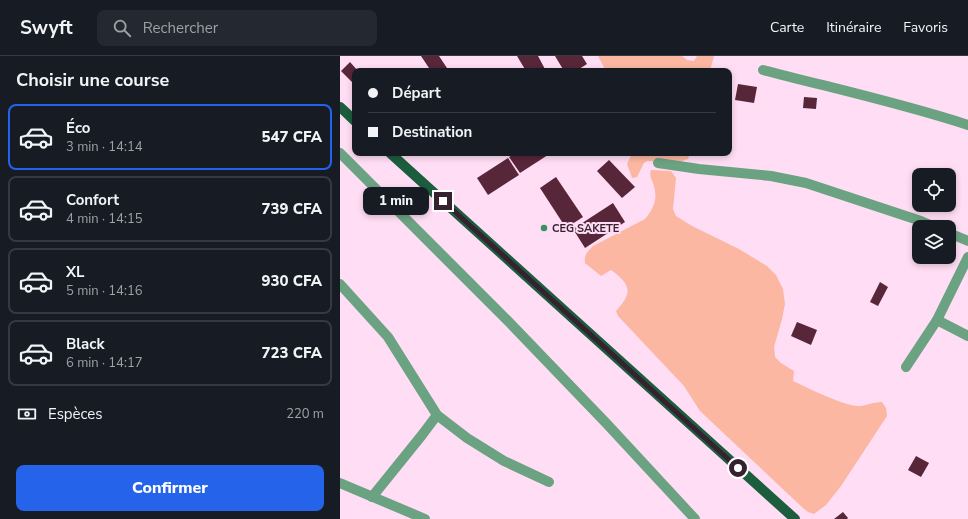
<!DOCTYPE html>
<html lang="fr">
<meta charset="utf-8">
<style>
body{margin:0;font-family:"Nunito Sans",sans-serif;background:#242831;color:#f1f3f6;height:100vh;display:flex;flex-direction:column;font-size:15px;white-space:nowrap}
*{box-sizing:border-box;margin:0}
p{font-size:13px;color:#9ea1a6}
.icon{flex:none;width:22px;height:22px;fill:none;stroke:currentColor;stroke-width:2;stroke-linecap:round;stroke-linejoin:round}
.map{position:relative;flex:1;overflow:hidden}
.sheet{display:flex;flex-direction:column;background:#171b24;width:340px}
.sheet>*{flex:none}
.banner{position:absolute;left:12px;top:12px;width:380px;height:88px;border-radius:8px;box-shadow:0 2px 6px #0003;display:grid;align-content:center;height:88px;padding:0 16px;background:#171b24}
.buttons{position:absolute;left:572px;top:112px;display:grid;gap:8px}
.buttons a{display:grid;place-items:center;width:44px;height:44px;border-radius:8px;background:#171b24;box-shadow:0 2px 6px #0003;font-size:20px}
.end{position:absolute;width:18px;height:18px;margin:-9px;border:5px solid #362130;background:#fff;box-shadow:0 0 0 2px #fff}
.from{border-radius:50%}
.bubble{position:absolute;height:28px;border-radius:8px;background:#171b24;box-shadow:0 2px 6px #0003;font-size:13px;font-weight:800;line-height:28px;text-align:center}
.banner b{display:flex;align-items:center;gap:14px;height:38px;font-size:15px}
.banner b+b{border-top:1px solid #363941}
.banner i{width:10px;height:10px;background:#f1f3f6}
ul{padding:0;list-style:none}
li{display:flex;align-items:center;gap:12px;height:66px;margin:0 8px 6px;padding:0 8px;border:2px solid #363941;border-radius:8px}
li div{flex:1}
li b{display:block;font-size:15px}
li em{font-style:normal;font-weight:800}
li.selected{border-color:#2563eb}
li>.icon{width:36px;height:36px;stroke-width:1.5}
h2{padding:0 16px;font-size:18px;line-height:48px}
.pay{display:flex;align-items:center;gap:10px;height:44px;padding:0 16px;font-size:15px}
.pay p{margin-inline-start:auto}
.action{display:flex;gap:8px;margin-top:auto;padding:8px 16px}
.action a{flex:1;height:46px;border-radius:8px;background:#2563eb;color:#fff;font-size:16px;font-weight:800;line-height:46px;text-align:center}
header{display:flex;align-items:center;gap:24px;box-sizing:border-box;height:56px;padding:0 20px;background:#171b24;border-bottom:1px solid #363941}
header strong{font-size:19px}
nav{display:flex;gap:22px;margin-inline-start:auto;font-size:14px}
.search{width:280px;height:36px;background:#242831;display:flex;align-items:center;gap:10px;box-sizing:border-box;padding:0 14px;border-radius:8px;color:#9ea1a6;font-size:15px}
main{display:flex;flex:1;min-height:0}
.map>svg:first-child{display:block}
</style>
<header>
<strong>Swyft</strong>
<div class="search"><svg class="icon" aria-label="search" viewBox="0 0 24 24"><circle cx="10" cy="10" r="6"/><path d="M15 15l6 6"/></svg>Rechercher</div>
<nav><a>Carte</a><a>Itinéraire</a><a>Favoris</a></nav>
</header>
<main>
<section class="sheet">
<h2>Choisir une course</h2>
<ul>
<li class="selected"><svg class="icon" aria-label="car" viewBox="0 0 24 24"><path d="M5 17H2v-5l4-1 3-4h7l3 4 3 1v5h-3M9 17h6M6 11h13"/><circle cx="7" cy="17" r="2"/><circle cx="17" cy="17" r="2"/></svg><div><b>Éco</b><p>3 min · 14:14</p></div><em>547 CFA</em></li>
<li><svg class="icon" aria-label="car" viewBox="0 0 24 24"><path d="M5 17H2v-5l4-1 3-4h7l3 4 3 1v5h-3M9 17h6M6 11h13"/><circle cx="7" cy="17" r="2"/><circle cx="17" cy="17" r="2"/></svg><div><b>Confort</b><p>4 min · 14:15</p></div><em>739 CFA</em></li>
<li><svg class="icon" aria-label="car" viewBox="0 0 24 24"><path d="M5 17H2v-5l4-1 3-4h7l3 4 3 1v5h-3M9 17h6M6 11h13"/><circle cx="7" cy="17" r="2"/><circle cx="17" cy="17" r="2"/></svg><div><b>XL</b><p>5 min · 14:16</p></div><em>930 CFA</em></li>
<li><svg class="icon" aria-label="car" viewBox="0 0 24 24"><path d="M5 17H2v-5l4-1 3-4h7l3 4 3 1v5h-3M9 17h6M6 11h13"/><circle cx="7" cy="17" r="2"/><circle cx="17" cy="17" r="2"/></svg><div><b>Black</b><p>6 min · 14:17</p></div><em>723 CFA</em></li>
</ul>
<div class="pay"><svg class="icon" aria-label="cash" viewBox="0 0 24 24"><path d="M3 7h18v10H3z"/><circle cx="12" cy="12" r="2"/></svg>Espèces<p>220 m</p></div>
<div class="action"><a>Confirmer</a></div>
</section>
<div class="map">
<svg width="628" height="463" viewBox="0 0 628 463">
<rect width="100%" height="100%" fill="#ffddf4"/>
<g fill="#fbb7a2">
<path d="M258,0H342L347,4L354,5L357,0H374L370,15H266Z"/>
<path d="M292,97H350L348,103L337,107L307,105L304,107L297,121L292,122L287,108Z"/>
<path d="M311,114L331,115L336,122L333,153L336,160L352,170L399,193L427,210L436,219L443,233L445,248L442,263L434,291L435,301L441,307L454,315L453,325C470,333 500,348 517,350C523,351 533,346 542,346L546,352L547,360L501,430L486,449L474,458L468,456L463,452L360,355L344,330L278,260L276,255C294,236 290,228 271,214L261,220L245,207C244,199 247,196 253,190L305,163C315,151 318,142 313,127C311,122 309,119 311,114Z"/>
</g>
<g fill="#582639">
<path d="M81,0H99L109,15H91Z"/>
<path d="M177,0H198L206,15H186Z"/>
<path d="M215,0H242L247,8L236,15H224Z"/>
<path d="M10,6L18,15H15V27L14,28L1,15Z"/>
<path d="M398,28L417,31L414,47L395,44Z"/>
<path d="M464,41L477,42L476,53L463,52Z"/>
<path d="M176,97H211L180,117L169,101Z"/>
<path d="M168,102L179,119L148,139L137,122Z"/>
<path d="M269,104L295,131L282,142L257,115Z"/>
<path d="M216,121L243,161L226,172L200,132Z"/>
<path d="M273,147L285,166L245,192L233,173Z"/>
<path d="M540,226L548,231L538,250L530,246Z"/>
<path d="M457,266L477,274L471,289L451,280Z"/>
<path d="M576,400L589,407L581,421L568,414Z"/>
<path d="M503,456L508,462L507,463H494Z"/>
</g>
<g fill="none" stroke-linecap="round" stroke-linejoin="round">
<g stroke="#6ba282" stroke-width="10">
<path d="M423,14C492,32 561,47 628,69"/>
<path d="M0,97L170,267L267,368L355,463"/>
<path d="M318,107L359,113L431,120L466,127L581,165L595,171"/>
<path d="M609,177L628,185"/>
<path d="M0,228L48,281L97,359L127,382L164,405L209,426"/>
<path d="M597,264L628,280"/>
<path d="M566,311L597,264L628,201"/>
<path d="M0,427L85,463"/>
<path d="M32,441L82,379L97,359"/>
</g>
<g stroke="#1c5d3d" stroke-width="10">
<path d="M0,51L15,65"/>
<path d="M50,97L455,463"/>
</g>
</g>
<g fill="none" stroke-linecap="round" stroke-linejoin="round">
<path stroke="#362130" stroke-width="5" d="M103,145L398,412"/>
</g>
<circle fill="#3a9064" stroke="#ffddf4" stroke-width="1.5" cx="204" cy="172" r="4"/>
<g text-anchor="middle" stroke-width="4" stroke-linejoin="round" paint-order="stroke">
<g font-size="11" font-weight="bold" fill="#362130" stroke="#ffddf4" text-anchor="start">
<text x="212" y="176">CEG SAKETE</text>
</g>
</g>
</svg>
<div class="buttons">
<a><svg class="icon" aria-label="locate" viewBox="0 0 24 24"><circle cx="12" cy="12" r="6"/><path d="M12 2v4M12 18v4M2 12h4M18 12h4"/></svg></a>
<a><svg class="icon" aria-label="layers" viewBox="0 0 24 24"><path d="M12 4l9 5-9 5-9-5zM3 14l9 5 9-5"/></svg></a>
</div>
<i class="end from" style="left:398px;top:412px"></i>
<i class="end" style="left:103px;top:145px"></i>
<div class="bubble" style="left:23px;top:131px;width:66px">1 min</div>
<div class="banner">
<b><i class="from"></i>Départ</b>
<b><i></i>Destination</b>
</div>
</div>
</main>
